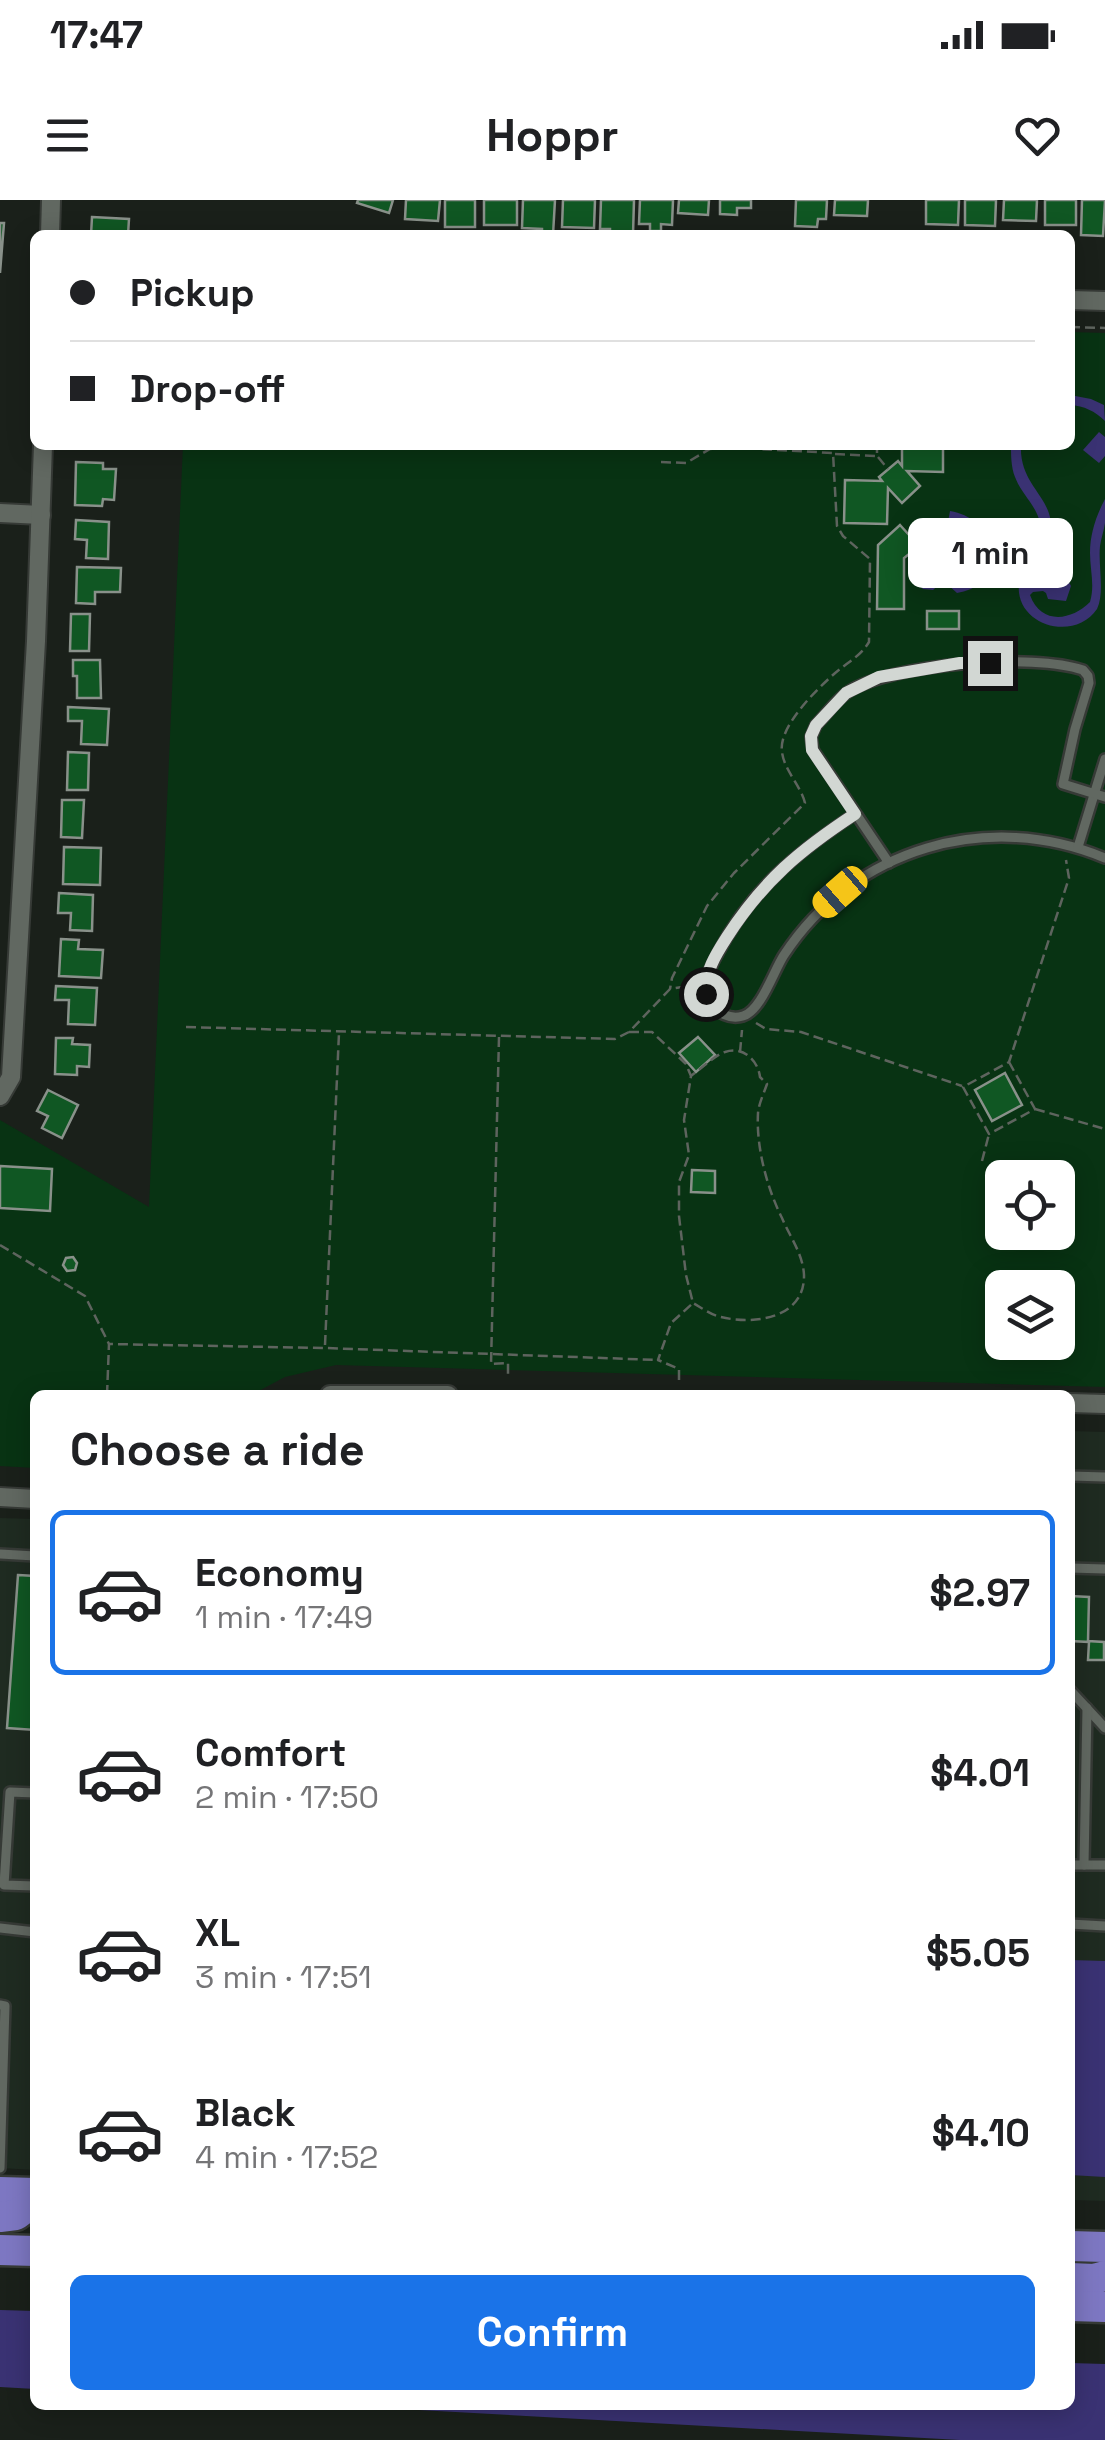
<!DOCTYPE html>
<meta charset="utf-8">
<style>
body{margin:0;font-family:"Space Grotesk",sans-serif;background:#f2f2f2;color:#202124;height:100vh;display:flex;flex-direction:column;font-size:38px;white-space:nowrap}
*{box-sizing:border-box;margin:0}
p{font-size:32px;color:#757577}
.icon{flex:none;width:55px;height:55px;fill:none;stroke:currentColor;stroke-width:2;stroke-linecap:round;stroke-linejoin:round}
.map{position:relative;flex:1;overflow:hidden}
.side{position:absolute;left:30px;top:1190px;width:1045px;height:1020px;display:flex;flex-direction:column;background:#fff;border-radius:15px;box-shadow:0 5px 25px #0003}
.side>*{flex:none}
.guide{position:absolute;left:30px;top:30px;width:1045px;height:220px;border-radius:15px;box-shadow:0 5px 25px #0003;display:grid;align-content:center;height:220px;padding:0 40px;background:#fff}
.buttons{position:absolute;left:985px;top:960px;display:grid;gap:20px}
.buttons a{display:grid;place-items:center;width:90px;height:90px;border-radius:15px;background:#fff;box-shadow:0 5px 25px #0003;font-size:50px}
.end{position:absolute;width:45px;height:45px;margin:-22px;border:12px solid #d2d7d3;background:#111;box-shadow:0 0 0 5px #111}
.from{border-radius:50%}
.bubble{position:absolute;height:70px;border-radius:15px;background:#fff;box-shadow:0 5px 25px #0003;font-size:32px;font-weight:600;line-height:70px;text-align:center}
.car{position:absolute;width:30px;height:60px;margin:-30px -15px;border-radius:12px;box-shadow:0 0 8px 2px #0007;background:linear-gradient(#f5c518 24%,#345 0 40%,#f5c518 0 76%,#345 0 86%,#f5c518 0)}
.guide b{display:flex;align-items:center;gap:35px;height:95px;font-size:38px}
.guide b+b{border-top:2px solid #e0e0e0}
.guide i{width:25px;height:25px;background:#202124}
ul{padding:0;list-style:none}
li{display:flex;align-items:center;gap:30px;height:165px;margin:0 20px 15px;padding:0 20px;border:5px solid transparent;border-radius:15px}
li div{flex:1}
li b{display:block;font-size:38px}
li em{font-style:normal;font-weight:600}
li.on{border-color:#1a73e8}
li>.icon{width:90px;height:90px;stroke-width:1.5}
h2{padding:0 40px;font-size:45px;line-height:120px}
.cta{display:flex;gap:20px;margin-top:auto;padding:20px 40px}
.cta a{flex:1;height:115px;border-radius:15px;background:#1a73e8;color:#fff;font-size:40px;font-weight:600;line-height:115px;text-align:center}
.status{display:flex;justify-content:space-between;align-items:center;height:70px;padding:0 50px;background:#fff;direction:ltr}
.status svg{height:28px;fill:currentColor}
header{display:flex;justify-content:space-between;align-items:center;height:130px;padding:0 40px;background:#fff;font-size:45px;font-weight:600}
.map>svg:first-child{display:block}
</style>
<div class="status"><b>17:47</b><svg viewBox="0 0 49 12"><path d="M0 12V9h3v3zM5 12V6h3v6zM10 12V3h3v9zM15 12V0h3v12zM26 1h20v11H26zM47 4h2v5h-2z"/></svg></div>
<header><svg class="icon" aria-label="menu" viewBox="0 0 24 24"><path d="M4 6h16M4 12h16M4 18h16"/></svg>Hoppr<svg class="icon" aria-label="heart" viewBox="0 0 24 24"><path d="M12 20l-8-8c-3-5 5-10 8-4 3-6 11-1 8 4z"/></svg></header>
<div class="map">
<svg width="1105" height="2240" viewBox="0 0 1105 2240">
<rect width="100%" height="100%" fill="#1a201a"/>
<g fill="#1f2b21">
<path d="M1070,1231L1105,1232V2001L1070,2000Z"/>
<path d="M0,1318L35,1319V1970L0,1968Z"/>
</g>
<path fill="#083313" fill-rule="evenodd" d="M1070,132L1105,133V1187L336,1165L285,1177L251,1195H35V1268L0,1266V920L149,1007L183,245H1070ZM1002,978H1058V1032H1002ZM1002,1088H1058V1142H1002Z"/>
<g fill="#3a3273">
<path d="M1070,195L1091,199L1104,205L1105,221C1095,211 1084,206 1070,205Z"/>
<path d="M1099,232L1105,237V256L1099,263L1083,250Z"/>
<path d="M1011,245H1021C1019,284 1051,296 1051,326C1052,347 1036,360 1034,379L1041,385L1045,384L1053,378L1069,382L1071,386L1066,401L1048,399L1046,393L1043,391L1033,392L1030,395C1041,425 1071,421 1090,402C1095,385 1090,370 1090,353C1090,334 1096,316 1105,299C1105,307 1105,315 1105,323C1104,331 1101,338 1100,346C1098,366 1105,392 1097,409C1074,443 1014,425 1019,383C1021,370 1031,359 1037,348L1031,341V335H1040C1044,311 1023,298 1015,277C1011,267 1011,255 1011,245Z"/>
<path d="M950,311C971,315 985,326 990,347L983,348C978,357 978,363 984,372C982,386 969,391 957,393L946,383H941L933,390L923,389L917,383V378L923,367L921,347L926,336L948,322Z"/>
<path d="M1070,1760L1105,1761V1977L1070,1975Z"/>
<path d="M0,2110L35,2111V2189L0,2187Z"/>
<path d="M1070,2163L1105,2164V2240H960L328,2205H1070Z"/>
</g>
<g fill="#105723" stroke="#89918a" stroke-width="2.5">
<path d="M358,0H393L389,13L357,3Z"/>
<path d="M406,0H440L438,21L405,19Z"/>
<rect x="445" y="0" width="30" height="27"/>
<rect x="484" y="0" width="33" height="25"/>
<path d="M523,0H555L553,35H542V29L522,28Z"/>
<path d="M563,0H595L594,28L562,27Z"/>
<path d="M601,0H634L633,35H610V29H600Z"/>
<path d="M640,0H673L672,25L661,24V31H650V24H639Z"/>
<path d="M679,0H709L708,15L678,13Z"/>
<path d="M720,0H751V8H737V15L720,14Z"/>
<path d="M796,0H827L826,19H818L817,27L795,26Z"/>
<path d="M835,0H868L867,16L834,15Z"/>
<path d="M926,0H959L958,25L926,24Z"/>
<path d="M965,0H996L995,26L965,25Z"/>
<path d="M1004,0H1037L1036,21L1003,20Z"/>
<rect x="1045" y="0" width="31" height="25"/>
<path d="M1082,0H1105L1103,36L1081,35Z"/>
<path d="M92,17L129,19L128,35H91Z"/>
<path d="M0,23H4L0,73Z"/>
<path d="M902,245H943V272L907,271L920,286L902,303L888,288L887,324L844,323L845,280L882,281L879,277L898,261L902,266Z"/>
<path d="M76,262L103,263V269H116L114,300L103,299L102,306L75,305Z"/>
<path d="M76,320L109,322L108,359L86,358L87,340L75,339Z"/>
<path d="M900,325L919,346L904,358V409H877L878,345Z"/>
<path d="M77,367L121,368L120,392H95V404L76,403Z"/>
<rect x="927" y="411" width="32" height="18"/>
<path d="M71,414H90L89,451H70Z"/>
<path d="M73,460H100L101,498H77V476H73Z"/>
<path d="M68,507L109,509L107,545L81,544L82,521H68Z"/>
<path d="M68,552L89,553L88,590H67Z"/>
<path d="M62,600H84L82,638L61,637Z"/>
<path d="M64,647L101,648L100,685L63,684Z"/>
<path d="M59,693L93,695L92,731L70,730L71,713H58Z"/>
<path d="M61,739L79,740L78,749L103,750L101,778L59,776Z"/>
<path d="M56,786L97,788L95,825L68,824L69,800H55Z"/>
<path d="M698,837L715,855L696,872L679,853Z"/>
<path d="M56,838H73L72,844L90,845L89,867L77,866V875L55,874Z"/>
<path d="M1005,873L1022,905L992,921L975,890Z"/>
<path d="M48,890L78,905L62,938L42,928L48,916L37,911Z"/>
<path d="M0,966L52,969L50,1011L0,1008Z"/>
<path d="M692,970L715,971V993L691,992Z"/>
<path d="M73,1057L77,1063L75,1070L67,1071L63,1065L66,1058Z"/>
<path d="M18,1375L35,1376V1530L7,1528Z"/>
<path d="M1070,1396L1089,1397L1088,1441L1104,1442V1460H1088L1089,1442L1070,1441Z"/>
</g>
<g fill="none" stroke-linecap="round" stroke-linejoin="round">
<defs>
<g id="service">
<path d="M855,614C797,652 751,690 718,753C710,768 700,785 710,802C717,813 730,820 743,816C761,811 774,770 784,755C854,648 988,609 1105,658"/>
<path d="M1078,647L1105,559"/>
<path d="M889,663L813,550L811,537L816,525C826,515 836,500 848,492C893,463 1034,453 1083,470L1088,476L1089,483L1075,529L1063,584L1105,597"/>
<path d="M1070,1276L1105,1277"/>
<path d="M0,1354L35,1356"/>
<path d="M1070,1368L1105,1369"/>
<path d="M1070,1490L1105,1528"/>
<path d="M35,1593L10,1592L4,1685L35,1686"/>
<path d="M1070,1665H1105"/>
<path d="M1084,1665L1087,1508"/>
<path d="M1070,1724L1105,1726"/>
<path d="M0,1728L35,1732"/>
<path d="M0,1805L5,1806L0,1968"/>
</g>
<g id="minor">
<path d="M50,35L51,0"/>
<path d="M1070,100L1105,101"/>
<path d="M0,313L41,315"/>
<path d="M0,896L11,877L36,441L43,245"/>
<path d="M330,1195H448"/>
<path d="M1070,1203L1105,1204"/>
<path d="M0,1297L35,1299"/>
</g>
<g id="trunk">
<path d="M0,1992L35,1993"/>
<path d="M0,2017L16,2015L35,2001"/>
<path d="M1070,2046L1105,2047"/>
<path d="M0,2050L35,2051"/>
<path d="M1070,2078L1094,2079L1105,2076"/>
<path d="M1070,2106L1105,2107"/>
</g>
</defs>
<use href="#service" stroke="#363a36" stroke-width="14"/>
<use href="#minor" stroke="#363a36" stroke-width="22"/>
<use href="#trunk" stroke="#363a36" stroke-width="35"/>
<g stroke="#5e645e" stroke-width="2.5" stroke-dasharray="10 5" stroke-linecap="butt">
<path d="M1070,127L1105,128"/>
<path d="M835,254L877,256V245"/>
<path d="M878,257L888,269"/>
<path d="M661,262L686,263L710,249L723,247L833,253L837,326L843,336L870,359L869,442C860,457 846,463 834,474C816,490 778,527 782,552C784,570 801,586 805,603L734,673L707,706L672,778L670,789"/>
<path d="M756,823L766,829L801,832L962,886"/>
<path d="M186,827L615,839L629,832L670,789L694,785"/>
<path d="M629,832H652L686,864L691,876L684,920L689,955L679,982V1016L686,1075L693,1103C702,1108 711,1115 721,1117C753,1125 805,1119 804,1075C803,1054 790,1037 782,1018C767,988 756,947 758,913C759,903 764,893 767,884L760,877C758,860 743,846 725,852C717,854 699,870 691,876"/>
<path d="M499,837L491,1164L508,1163V1174"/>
<path d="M740,852L742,830"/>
<path d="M1009,862L1035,909L989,934L963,887L1009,862L1069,678L1066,660"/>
<path d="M1035,909L1105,929"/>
<path d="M982,961L989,934"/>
<path d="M0,1045L85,1096L109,1144"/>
<path d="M325,1145L339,833"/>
<path d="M679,1180V1169L658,1160L671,1123L692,1104"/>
<path d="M107,1195L109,1144L325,1148L658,1160"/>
</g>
<use href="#service" stroke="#616861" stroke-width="9"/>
<use href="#minor" stroke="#616861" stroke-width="18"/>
<use href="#trunk" stroke="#7d77c2" stroke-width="30"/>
</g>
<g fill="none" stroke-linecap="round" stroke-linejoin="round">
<path stroke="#d2d7d3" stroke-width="12" d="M706,794C704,773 716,754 727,737C763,681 800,650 855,614L812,550L811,536L816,525L846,493L879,477L960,463H990"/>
</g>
</svg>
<div class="buttons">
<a><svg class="icon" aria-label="locate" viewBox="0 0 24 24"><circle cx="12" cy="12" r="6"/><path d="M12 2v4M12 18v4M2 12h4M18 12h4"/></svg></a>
<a><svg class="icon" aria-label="layers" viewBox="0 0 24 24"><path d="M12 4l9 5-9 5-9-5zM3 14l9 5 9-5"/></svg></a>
</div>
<i class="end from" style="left:706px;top:794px"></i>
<i class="end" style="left:990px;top:463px"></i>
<div class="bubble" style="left:908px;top:318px;width:165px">1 min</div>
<i class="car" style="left:840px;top:692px;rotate:229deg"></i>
<div class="guide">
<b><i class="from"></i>Pickup</b>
<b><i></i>Drop-off</b>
</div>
<section class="side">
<h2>Choose a ride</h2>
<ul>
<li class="on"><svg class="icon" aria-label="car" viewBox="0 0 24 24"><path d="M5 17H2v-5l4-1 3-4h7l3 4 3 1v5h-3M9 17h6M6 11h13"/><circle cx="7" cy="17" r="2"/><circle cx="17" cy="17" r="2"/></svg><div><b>Economy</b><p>1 min · 17:49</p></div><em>$2.97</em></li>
<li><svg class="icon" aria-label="car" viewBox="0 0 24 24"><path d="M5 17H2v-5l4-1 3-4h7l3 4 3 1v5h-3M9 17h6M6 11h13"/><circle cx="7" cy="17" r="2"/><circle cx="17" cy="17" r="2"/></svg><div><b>Comfort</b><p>2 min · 17:50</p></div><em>$4.01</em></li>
<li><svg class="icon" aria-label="car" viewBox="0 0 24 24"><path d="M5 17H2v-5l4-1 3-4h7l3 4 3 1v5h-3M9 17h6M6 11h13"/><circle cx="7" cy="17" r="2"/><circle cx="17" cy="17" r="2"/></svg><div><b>XL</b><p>3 min · 17:51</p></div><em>$5.05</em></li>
<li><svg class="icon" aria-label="car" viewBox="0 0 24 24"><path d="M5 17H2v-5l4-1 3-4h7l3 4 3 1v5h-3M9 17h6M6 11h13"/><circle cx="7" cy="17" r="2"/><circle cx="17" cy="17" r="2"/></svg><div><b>Black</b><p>4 min · 17:52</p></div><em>$4.10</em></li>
</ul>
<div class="cta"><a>Confirm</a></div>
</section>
</div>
